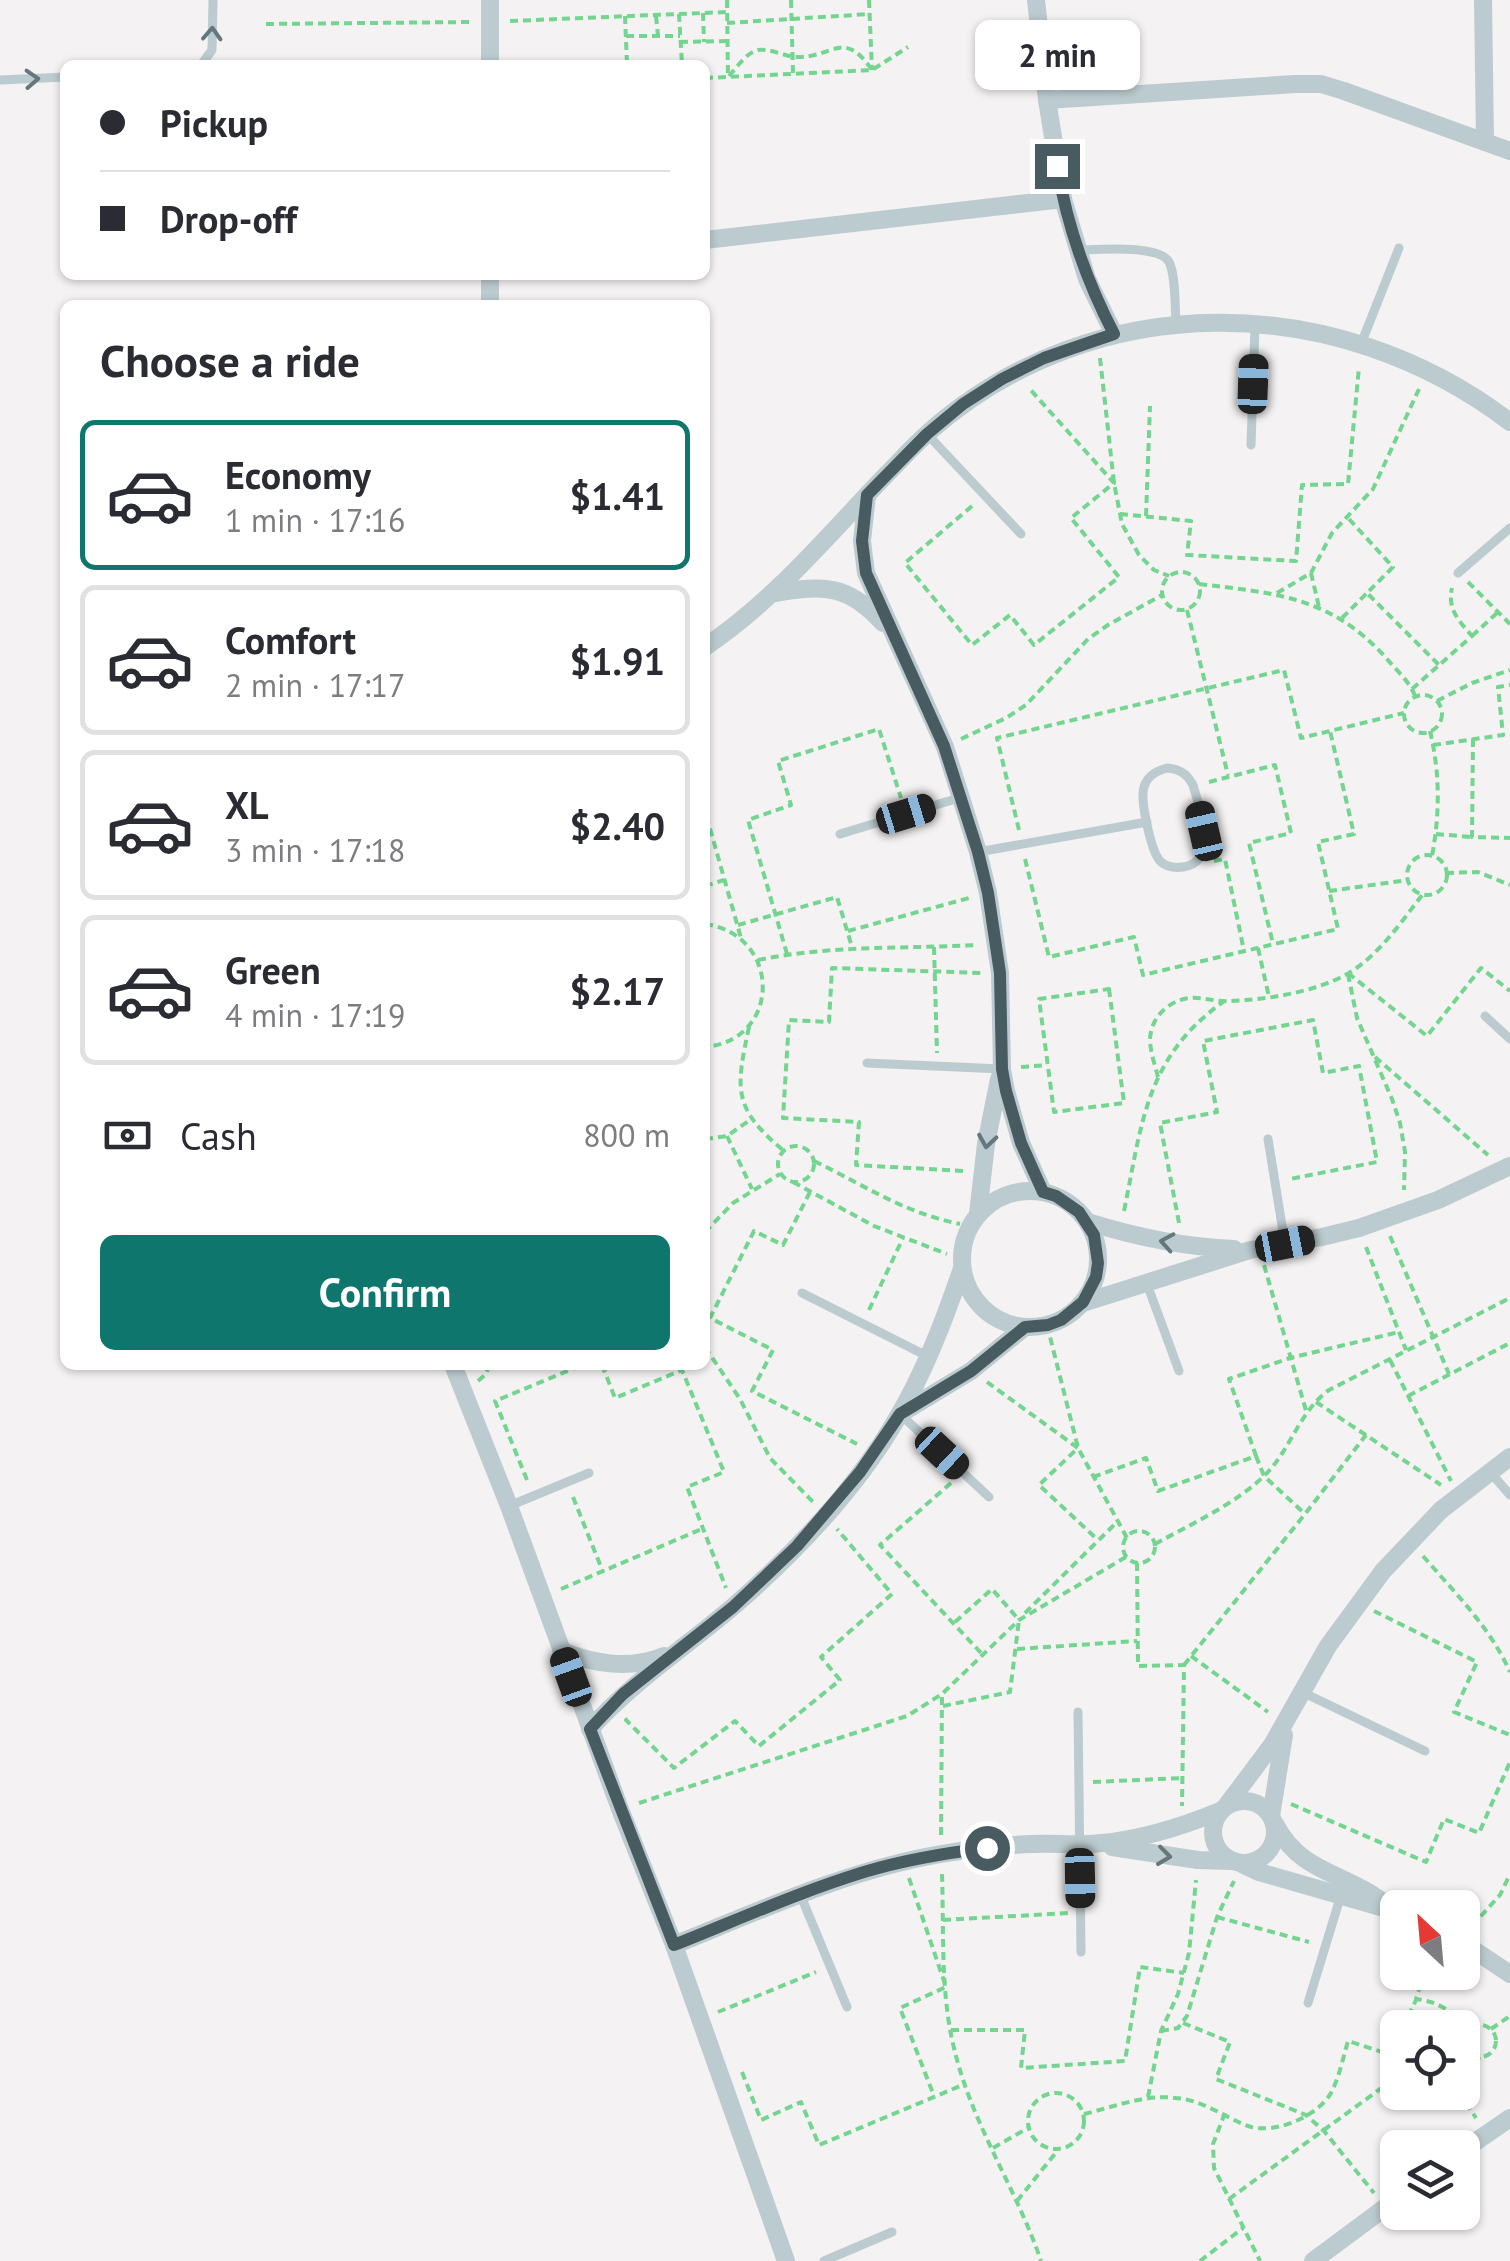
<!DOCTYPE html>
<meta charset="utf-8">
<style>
body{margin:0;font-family:"PT Sans",sans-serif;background:#f7f7f7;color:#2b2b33;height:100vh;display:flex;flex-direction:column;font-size:38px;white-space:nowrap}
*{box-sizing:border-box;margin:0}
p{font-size:32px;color:#7c7c81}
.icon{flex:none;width:55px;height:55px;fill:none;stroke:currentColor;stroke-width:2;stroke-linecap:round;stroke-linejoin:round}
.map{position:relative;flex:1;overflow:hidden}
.sheet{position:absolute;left:60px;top:300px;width:650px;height:1070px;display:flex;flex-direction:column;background:#fff;border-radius:15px;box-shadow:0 2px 8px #0004}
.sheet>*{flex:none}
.guide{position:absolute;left:60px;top:60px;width:650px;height:220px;border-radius:15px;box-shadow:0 2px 8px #0004;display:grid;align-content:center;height:220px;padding:0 40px;background:#fff}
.needle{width:65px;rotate:334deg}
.fabs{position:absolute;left:1380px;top:1890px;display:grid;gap:20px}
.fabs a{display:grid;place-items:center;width:100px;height:100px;border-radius:15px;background:#fff;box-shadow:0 2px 8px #0004;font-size:50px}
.end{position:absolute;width:45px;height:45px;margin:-22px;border:12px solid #475b61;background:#fff;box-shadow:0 0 0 5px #fff}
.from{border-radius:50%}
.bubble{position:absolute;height:70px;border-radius:15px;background:#fff;box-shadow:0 2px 8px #0004;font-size:32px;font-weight:600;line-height:70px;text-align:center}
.car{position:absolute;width:30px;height:60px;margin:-30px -15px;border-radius:12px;box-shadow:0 0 8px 2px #0007;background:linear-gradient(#222 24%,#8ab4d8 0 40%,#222 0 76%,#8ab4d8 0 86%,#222 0)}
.guide b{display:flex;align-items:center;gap:35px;height:95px;font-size:38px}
.guide b+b{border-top:2px solid #e1e1e2}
.guide i{width:25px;height:25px;background:#2b2b33}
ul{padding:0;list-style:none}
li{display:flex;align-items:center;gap:30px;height:150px;margin:0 20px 15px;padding:0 20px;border:5px solid #e1e1e2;border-radius:15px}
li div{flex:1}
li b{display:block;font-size:38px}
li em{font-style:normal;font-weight:600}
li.active{border-color:#0f766e}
li>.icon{width:90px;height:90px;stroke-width:1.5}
h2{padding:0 40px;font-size:45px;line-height:120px}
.pay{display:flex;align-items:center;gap:25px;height:110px;padding:0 40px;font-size:38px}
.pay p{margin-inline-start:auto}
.button{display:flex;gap:20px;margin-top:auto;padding:20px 40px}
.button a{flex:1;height:115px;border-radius:15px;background:#0f766e;color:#fff;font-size:40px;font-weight:600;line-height:115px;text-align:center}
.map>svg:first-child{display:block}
</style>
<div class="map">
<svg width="1510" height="2261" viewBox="0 0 1510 2261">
<rect width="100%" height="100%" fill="#f4f2f2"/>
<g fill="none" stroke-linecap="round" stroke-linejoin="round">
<g stroke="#73d58f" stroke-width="4" stroke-dasharray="8 5" stroke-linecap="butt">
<path d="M727,0L728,77"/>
<path d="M791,0L793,74"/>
<path d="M869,0L872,70"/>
<path d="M703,13L704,42"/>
<path d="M679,14L682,65"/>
<path d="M625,16L627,65"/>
<path d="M656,16L658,36"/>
<path d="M510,21L727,12"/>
<path d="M727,23L870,14"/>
<path d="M266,24L471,22"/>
<path d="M626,36H680"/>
<path d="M680,42L726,41"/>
<path d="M729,76C737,67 746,53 758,50C769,48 784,56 796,57C834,58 843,28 872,70"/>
<path d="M705,78L872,70L908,47"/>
<path d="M1100,358L1114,483L1122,524L1139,555L1154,570L1169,576"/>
<path d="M972,506L905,563L972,645L1010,615L1034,645L1119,577L1071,518L1114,483L1028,387"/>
<path d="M1120,514L1191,521L1187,555L1296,561L1302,485L1348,484L1359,367"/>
<path d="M1146,516L1150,406"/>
<path d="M1349,519L1393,567L1367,593L1439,665"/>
<circle cx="1181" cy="591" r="19"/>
<path d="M1311,573L1319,607"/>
<path d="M1468,582L1510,624"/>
<path d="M1199,584C1276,593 1332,597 1387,659C1397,671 1410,682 1415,696"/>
<path d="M1277,593L1311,573L1332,533L1373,489L1419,389"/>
<path d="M1187,610L1228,775"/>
<path d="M1342,618L1367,593"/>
<path d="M1472,636L1498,612"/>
<path d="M1412,689L1472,636C1459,621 1447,609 1452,588"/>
<circle cx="1423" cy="714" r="19"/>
<path d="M1437,701L1472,683L1510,670"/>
<path d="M1430,731C1440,773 1440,813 1432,856"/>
<path d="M961,739L1006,718L1026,705L1088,639L1108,625L1162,595"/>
<path d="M1473,739L1472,837L1510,838"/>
<path d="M1433,745L1503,735L1498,687L1510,685"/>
<path d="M1209,782L1275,765L1291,833L1249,843L1273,944"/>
<path d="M705,818H707L741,938"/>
<path d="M1019,830L997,738L1284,670L1301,738L1404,713"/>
<path d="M1436,834L1471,837"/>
<circle cx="1427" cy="875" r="20"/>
<path d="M1025,859L1049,957L1134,937L1143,975L1338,929L1318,842L1354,834L1330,731"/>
<path d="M1214,861L1225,859L1244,951"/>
<path d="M1446,873L1478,872L1510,885"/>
<path d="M705,886L724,880"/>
<path d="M1329,891L1408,880"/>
<path d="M705,924C782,935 782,1040 705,1047"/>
<path d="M738,925L837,897L852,947"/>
<path d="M848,931L969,898"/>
<path d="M934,947L937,1053"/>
<path d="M1258,948L1269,997"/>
<path d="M787,954L748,820L791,805L778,761L879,729L901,798"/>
<path d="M758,960C830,945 903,949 976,945"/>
<path d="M1348,973L1427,1036L1481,968L1510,991"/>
<path d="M1348,974L1357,1018L1392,1099L1400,1123L1405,1152L1404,1190"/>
<path d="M1109,989L1124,1103L1054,1112L1039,999Z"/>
<path d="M749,1027C736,1088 732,1108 783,1150"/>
<path d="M1375,1057L1488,1155"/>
<path d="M1021,1067L1047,1065"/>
<path d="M1158,1077C1155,1065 1150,1051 1150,1039C1151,1017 1169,1000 1190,998C1203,997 1216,1002 1229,1001C1266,1000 1316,992 1349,973C1380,954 1401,922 1423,894"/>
<path d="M727,1136L752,1189"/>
<path d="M705,1139L727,1136L750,1120"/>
<circle cx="796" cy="1164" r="18"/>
<path d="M814,1161C866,1186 902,1212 960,1224"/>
<path d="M963,1171L856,1165L859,1122L783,1118L789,1020L829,1022L832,968L983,973"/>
<path d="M793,1182L874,1226L947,1254"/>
<path d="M810,1192L783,1245L754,1231L710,1318L773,1350L752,1391L857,1444"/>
<path d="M1124,1211C1142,1124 1145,1058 1223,1002"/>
<path d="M1179,1223L1160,1123L1217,1112L1203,1041L1313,1020L1323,1073L1359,1066L1377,1162L1290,1179"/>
<path d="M705,1232L733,1203L780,1174"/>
<path d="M1390,1236L1449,1374"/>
<path d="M1366,1247L1406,1350"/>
<path d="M1264,1265L1307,1414"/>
<path d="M869,1310L903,1238"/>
<path d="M1047,1325L1078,1448L1127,1538"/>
<path d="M705,1347L740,1399L770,1458L814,1503"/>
<path d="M1390,1360L1451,1481"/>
<path d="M602,1365L615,1398L682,1370L724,1472L687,1487L726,1588"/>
<path d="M478,1381L486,1374L489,1365"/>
<path d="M987,1382L1078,1448L1039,1485L1098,1540"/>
<path d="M1408,1396L1510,1343"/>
<path d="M1316,1402L1441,1485"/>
<path d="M1256,1456L1264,1476L1304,1513"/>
<path d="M1093,1477L1146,1458L1158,1491L1256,1456L1229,1379L1290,1358L1399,1332"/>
<path d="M527,1480L495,1401L582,1365"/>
<path d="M951,1483L880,1545L983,1655"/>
<path d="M573,1497L603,1572"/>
<circle cx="1139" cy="1547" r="16"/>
<path d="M1155,1544C1193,1523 1238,1503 1268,1472C1291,1447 1301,1410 1329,1390L1510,1298"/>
<path d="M1423,1556C1455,1593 1490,1627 1510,1672"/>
<path d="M1137,1563L1138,1666L1184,1665L1182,1806"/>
<path d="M561,1589L704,1528"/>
<path d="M1374,1611L1477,1662L1454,1712L1510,1735"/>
<path d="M1025,1613L1118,1521"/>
<path d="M955,1622L992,1589L1019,1620"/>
<path d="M1017,1649L1137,1641"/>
<path d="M1191,1656L1268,1712"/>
<path d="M1184,1665L1305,1514L1366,1435"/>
<path d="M943,1706L1010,1692L1019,1620"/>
<path d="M628,1719L626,1720L674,1768L735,1721L759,1746L840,1680L821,1657L892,1594L837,1529"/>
<path d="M1093,1782L1183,1778"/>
<path d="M639,1803L907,1716L942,1694L1019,1620L1126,1557"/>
<path d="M1291,1804L1426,1862L1444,1819L1479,1833L1510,1762"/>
<path d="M941,1835L942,1694"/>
<path d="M942,1874C944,1932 940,1995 955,2052C973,2126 1017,2190 1041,2261"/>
<path d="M909,1878L946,1987L900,2008L934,2096"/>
<path d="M1217,1917L1309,1942"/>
<path d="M943,1920L1068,1913"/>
<path d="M1472,1926L1500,1895L1510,1874"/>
<path d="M1425,1972L1416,1999C1439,2002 1455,2011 1465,2032"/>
<path d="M718,2012L816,1972"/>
<path d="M1183,2023L1230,2042L1216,2079L1306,2115L1324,2131L1374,2193"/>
<circle cx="1480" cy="2041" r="16"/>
<path d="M1403,2028L1416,2000"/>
<path d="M1491,2029L1510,2016"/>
<path d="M951,2030H1025L1021,2068L1125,2061L1140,1967L1184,1973"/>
<path d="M1161,2031L1178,2028L1187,2016L1217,1917L1234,1881"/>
<path d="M742,2072L761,2120L801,2102L819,2145L965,2084"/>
<path d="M1462,2083L1475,2072L1479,2057"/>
<path d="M1459,2092L1476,2118"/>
<circle cx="1056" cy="2121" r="28"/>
<path d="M1148,2097L1161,2031L1178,1994L1189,1953L1196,1880"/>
<path d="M1225,2113L1213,2144L1214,2168L1260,2261"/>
<path d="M1084,2114C1114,2107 1144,2094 1176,2098C1203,2100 1224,2117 1248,2126C1274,2135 1317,2117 1331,2093C1339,2078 1343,2058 1348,2041L1391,2055L1398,2041"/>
<path d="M993,2148L1028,2128"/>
<path d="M1229,2199L1398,2076"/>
<path d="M1017,2201L1058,2150"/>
<path d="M1200,2261L1243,2228"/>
</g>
<g stroke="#bccbcf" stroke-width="9">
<path d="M201,65L212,50L213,0"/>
<path d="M0,80L65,77"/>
<path d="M1076,250C1096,250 1159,244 1169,262C1176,275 1175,310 1176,325"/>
<path d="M1361,344L1399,248"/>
<path d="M927,434L1021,534"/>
<path d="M1251,445L1255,326"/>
<path d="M1458,573L1510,528"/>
<path d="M1167,768C1180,769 1187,774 1193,785C1199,808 1221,861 1183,867C1176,868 1167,867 1161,862C1151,853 1140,800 1144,787C1147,776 1156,771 1167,768Z"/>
<path d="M840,834L962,797"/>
<path d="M978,852L1147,822"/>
<path d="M1485,1016L1510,1039"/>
<path d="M867,1063L1002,1069"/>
<path d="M1268,1139L1285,1244"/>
<path d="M1147,1284L1179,1371"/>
<path d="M802,1293L929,1357"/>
<path d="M900,1414L989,1497"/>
<path d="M1491,1473L1510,1495"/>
<path d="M509,1506L589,1473"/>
<path d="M1302,1692L1425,1751"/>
<path d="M1078,1712L1081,1952"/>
<path d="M800,1894L847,2007"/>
<path d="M1308,2003L1341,1895"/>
<path d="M824,2261L892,2232"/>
</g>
<g stroke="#bccbcf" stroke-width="18">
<path d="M490,0V65"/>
<path d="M1036,0L1047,100L1063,199L1087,279L1114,334"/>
<path d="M1483,0L1485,142"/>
<path d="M1047,100L1295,84H1321L1344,91L1510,151"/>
<path d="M705,240L1063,199"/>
<path d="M490,275V305"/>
<path d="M867,495L862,541L866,573L945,747L978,852L988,893L1000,973L1002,1069L1006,1091L1021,1143L1043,1192"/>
<path d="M775,593C824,585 848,584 883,623"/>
<path d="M705,647C775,600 828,535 886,475C900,461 914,445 929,432C1095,286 1337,290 1510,422"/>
<circle cx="1030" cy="1259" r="68"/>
<path d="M978,1214L986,1144L999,1079"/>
<path d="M1088,1222C1136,1237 1183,1247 1234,1249"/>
<path d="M1083,1303L1250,1250L1322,1237L1359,1228L1438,1200L1510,1166"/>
<path d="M453,1365L509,1506L620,1809L674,1945L786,2261"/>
<path d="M900,1414L971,1371L1025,1327"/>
<path d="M561,1651C595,1664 629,1670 664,1656"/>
<path d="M590,1729C633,1681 686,1647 735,1605C797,1551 858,1487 899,1415C926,1369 945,1319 962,1268"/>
<circle cx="1244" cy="1832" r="31"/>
<path d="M1227,1805L1272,1745L1328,1646L1383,1571L1441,1510L1510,1457"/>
<path d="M1271,1816L1284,1735"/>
<path d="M1275,1824C1300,1872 1339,1871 1379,1899"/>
<path d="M1112,1847L1198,1860L1232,1861"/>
<path d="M1242,1864L1259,1872L1398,1912"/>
<path d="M1462,1942L1510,1974"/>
<path d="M674,1945C761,1910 848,1870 941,1854C971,1849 1002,1845 1033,1844C1056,1843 1079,1846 1102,1843C1143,1839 1181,1827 1220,1811"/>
<path d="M1462,2151L1510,2118"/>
<path d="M1313,2261L1398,2198"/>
</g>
</g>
<defs><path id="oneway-chevron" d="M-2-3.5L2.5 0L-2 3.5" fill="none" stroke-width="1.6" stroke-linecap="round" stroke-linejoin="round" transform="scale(2.5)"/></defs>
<g stroke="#64777c">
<use href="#oneway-chevron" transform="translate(212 34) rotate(-87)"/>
<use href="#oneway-chevron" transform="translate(32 79) rotate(-3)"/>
<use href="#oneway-chevron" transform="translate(987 1141) rotate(99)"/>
<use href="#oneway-chevron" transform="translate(1167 1242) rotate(-170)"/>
<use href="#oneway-chevron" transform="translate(1164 1856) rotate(7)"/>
</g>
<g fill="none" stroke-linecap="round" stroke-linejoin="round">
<path stroke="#475b61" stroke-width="12" d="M987,1848C945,1853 904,1860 864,1872C799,1892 737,1920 674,1945L590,1729L623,1694L733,1607L797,1546L860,1472L900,1414L971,1371L1025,1327L1048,1325L1061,1320L1083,1302L1096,1277L1098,1263L1094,1235L1079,1212L1056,1196L1043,1192L1021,1143L1006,1091L1002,1069L1000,973L988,893L978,852L944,746L866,573L862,541L867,495L927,434L963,404L1002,379L1044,358L1114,334C1086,280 1067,226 1057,166"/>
</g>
</svg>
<div class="fabs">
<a><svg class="needle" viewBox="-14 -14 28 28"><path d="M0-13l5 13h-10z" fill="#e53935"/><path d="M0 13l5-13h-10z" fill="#7c7c81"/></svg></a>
<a><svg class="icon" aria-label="locate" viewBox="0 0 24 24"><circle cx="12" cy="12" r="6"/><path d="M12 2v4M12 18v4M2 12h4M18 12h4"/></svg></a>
<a><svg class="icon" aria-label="layers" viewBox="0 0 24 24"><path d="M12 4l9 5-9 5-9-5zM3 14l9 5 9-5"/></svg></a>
</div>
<i class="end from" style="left:987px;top:1848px"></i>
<i class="end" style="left:1057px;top:166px"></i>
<div class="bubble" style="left:975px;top:20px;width:165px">2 min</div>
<i class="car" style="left:1253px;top:384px;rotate:2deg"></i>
<i class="car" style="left:906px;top:814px;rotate:73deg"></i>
<i class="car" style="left:1204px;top:831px;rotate:347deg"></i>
<i class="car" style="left:1285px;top:1244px;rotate:79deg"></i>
<i class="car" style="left:942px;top:1453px;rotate:133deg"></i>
<i class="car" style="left:571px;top:1677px;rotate:340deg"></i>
<i class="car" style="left:1080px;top:1878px;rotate:179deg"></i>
<div class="guide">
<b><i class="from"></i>Pickup</b>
<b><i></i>Drop-off</b>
</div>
<section class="sheet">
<h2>Choose a ride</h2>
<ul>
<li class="active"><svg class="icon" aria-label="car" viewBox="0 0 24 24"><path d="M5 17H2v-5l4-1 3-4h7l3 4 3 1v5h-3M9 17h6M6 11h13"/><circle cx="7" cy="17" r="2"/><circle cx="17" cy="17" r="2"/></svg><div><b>Economy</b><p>1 min · 17:16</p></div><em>$1.41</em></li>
<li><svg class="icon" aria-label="car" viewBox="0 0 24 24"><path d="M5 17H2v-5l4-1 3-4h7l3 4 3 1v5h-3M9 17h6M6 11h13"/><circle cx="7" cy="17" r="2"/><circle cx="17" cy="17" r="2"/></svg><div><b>Comfort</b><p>2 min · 17:17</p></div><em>$1.91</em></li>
<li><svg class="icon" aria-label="car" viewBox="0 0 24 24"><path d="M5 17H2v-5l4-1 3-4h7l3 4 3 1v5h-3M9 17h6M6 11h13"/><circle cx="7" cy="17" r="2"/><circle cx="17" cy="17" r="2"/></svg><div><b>XL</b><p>3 min · 17:18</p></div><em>$2.40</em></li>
<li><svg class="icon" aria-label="car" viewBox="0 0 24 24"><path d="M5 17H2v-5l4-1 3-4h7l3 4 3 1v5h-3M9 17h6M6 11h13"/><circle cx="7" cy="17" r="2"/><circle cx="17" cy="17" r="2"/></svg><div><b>Green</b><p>4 min · 17:19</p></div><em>$2.17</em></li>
</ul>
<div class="pay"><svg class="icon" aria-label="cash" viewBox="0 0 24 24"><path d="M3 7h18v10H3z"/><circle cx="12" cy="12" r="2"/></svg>Cash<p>800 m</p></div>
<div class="button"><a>Confirm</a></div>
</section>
</div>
